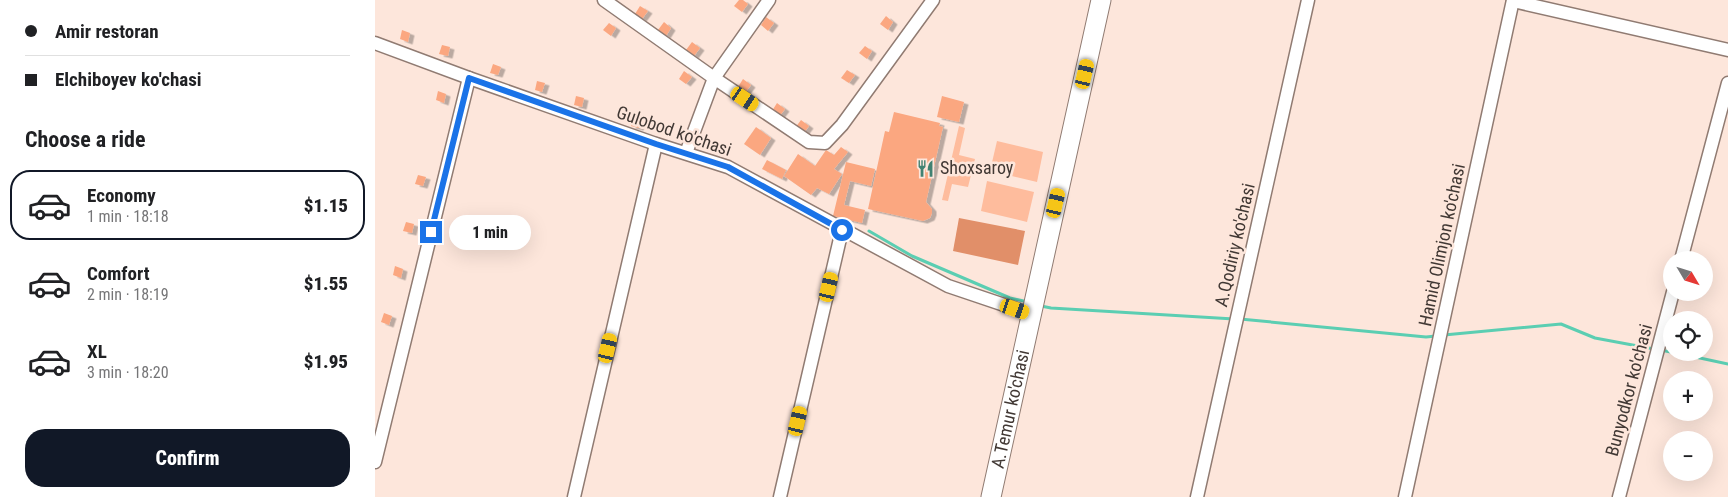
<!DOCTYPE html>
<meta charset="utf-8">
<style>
body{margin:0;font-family:"Roboto Condensed",sans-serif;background:#f6f6f6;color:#202124;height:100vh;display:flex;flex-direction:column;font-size:19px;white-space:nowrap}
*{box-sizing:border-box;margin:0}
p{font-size:16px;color:#757577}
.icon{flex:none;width:28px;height:28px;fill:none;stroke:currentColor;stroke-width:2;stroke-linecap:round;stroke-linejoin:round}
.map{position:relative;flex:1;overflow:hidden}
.sheet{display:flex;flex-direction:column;background:#fff;width:375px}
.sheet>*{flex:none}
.top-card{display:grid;align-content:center;height:110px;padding:0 25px;background:#fff}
.needle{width:32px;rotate:128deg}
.fabs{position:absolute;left:1288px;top:251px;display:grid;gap:10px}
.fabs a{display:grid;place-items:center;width:50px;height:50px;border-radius:50%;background:#fff;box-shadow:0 5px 20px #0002;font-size:25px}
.end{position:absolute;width:22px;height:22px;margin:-11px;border:6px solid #1a73e8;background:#fff;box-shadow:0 0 0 2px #fff}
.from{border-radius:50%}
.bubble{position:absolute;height:35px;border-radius:18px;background:#fff;box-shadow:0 5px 20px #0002;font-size:16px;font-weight:800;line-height:35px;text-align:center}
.car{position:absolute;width:15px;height:30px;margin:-15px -8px;border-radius:6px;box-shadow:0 0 4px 1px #0007;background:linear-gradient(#f5c518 24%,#345 0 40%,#f5c518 0 76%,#345 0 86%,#f5c518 0)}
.top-card b{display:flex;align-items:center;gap:18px;height:48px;font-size:19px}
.top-card b+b{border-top:1px solid #e0e0e0}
.top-card i{width:12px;height:12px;background:#202124}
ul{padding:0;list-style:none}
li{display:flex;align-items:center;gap:15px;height:70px;margin:0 10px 8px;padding:0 15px;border:2px solid transparent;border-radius:20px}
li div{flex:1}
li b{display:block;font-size:19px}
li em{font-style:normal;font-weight:800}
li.selected{border-color:#111827}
li>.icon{width:45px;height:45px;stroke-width:1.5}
h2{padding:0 25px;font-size:22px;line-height:60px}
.button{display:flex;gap:10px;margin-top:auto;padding:10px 25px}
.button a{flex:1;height:58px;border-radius:20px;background:#111827;color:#fff;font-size:20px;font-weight:800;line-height:58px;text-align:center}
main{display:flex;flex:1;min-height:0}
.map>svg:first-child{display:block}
</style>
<main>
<section class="sheet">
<div class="top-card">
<b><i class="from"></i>Amir restoran</b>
<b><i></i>Elchiboyev ko'chasi</b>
</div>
<h2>Choose a ride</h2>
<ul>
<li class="selected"><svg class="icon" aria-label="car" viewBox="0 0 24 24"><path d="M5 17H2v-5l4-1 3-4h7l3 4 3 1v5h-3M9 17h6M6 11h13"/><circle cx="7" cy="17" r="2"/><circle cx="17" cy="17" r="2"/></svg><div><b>Economy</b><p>1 min · 18:18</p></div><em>$1.15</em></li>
<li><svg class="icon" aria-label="car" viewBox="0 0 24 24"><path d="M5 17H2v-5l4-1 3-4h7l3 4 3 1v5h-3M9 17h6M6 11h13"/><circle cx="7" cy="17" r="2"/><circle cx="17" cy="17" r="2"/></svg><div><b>Comfort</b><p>2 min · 18:19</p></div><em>$1.55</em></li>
<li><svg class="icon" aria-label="car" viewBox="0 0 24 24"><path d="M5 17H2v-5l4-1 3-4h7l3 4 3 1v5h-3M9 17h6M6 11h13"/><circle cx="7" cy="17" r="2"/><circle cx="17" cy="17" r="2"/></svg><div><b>XL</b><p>3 min · 18:20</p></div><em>$1.95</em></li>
</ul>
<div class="button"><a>Confirm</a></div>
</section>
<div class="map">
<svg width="1353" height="497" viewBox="0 0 1353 497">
<defs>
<filter id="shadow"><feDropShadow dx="4.5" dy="2.5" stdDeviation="0" flood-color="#0004"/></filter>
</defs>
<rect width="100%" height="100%" fill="#fde6db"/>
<g fill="#febc9d">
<path d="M584,126L590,128L584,155L600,159L593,187L577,184L573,201L567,200Z"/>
<path d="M622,141L668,152L662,182L615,171Z"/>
<path d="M612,181L659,192L652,222L606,211Z"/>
</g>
<path fill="#e18f69" d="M584,218L650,231L643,265L578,251Z"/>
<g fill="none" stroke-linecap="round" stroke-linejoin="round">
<g stroke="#5bceb2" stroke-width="3">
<path d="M494,231L537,256L635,298L653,302"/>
<path d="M666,306L676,308L859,319"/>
<path d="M865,319L1051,337L1061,336"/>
<path d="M1069,335L1186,324L1220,338L1279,349"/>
<path d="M1285,350L1296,352"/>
<path d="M1297,352L1353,364"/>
</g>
</g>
<g fill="#fba780" filter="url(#shadow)">
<path d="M364,0H368L373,4L367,12L359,6Z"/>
<path d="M265,6L273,11L267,19L260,14Z"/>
<path d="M511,16L518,22L513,30L505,24Z"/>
<path d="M391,17L399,23L393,31L386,25Z"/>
<path d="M289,22L296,28L291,36L283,30Z"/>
<path d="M234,23L241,28L236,36L228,30Z"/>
<path d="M27,30L35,33L33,42L25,39Z"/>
<path d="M317,42L325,48L319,56L311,50Z"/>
<path d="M67,45L75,47L73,56L64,54Z"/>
<path d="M490,46L497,51L492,59L484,53Z"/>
<path d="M118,64L126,67L123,75L115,73Z"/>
<path d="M472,70L480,75L474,83L466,78Z"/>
<path d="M309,71L317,77L311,84L304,79Z"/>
<path d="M368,79L376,85L370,93L363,87Z"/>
<path d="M162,81L170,83L167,92L160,90Z"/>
<path d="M63,91L71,94L69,103L61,100Z"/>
<path d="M201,96L209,98L207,107L199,105Z"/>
<path d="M567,96L589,102L584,122L562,117Z"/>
<path d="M402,103L410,109L404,117L397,111Z"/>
<path d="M519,112L565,123L564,126L568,127L551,202L557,209V213L555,218L548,221L493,209L510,131L514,132Z"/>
<path d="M259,117L267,119L264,128L256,126Z"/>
<path d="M426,120L434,126L428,134L420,128Z"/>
<path d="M381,127L396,138L385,155L369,144Z"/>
<path d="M466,147L473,152L459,169L467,174L454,194L442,188L436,195L409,176L423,154L440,166L451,150L459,155Z"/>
<path d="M392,160L411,170L407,179L387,169Z"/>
<path d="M471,162L500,169L496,186L475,181L469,205L490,210L487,223L458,216Z"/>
<path d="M43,175L51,177L48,186L40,184Z"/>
<path d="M31,222L39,224L37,233L28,231Z"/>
<path d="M20,266L28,269L26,278L18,275Z"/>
<path d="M9,313L17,316L14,325L6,322Z"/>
</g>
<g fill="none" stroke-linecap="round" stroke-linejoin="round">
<defs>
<g id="street">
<path d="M229,0L339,78L434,142L450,143L467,125L558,0"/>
<path d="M1138,1L1353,50"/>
<path d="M0,43L94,78L281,144L353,167L573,286L656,314"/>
<path d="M311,153L339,78L394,0"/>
<path d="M1306,260L1353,83"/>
<path d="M0,462L94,78"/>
<path d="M199,497L281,144"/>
<path d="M405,497L467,230"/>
<path d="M822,497L933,0"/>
<path d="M1030,497L1138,0"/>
<path d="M1244,497L1298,292"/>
</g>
<g id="secondary">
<path id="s1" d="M616,497L726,0"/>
</g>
</defs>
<use href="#street" stroke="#907b72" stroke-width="15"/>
<use href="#secondary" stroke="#907b72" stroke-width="21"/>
<use href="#street" stroke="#fff" stroke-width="12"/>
<use href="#secondary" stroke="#fff" stroke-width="19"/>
</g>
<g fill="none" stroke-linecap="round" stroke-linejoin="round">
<path stroke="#1a73e8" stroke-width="6" d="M56,232L94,78L281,144L353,167L467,230"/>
</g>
<defs>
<symbol id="restaurant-bare" viewBox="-9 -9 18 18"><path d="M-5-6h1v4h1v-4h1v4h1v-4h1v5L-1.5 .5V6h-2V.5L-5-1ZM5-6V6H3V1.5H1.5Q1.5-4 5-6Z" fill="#428272" stroke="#fde6db" stroke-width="2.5" paint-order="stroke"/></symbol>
</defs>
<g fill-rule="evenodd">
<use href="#restaurant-bare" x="538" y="156" width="25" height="25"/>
</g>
<g text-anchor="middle" stroke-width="5" stroke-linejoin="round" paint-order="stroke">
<g font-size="18" fill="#413834" stroke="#fde6db">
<text transform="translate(299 131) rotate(19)" y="6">Gulobod ko'chasi</text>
<text transform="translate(860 245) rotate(-77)" y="6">A.Qodiriy ko'chasi</text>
<text transform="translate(1067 245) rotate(-78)" y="6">Hamid Olimjon ko'chasi</text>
<text transform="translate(1254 390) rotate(-75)" y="6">Bunyodkor ko'chasi</text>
<text dy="6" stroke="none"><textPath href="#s1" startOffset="90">A.Temur ko'chasi</textPath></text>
</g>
<g font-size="18" fill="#413834" stroke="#fde6db" text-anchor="start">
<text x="565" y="174">Shoxsaroy</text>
</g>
</g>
</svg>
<div class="fabs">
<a><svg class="needle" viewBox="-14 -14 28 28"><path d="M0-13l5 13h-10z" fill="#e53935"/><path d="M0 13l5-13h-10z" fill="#757577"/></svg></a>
<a><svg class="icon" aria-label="locate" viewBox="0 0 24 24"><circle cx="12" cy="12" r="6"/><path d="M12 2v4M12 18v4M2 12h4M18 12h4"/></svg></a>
<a>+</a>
<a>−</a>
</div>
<i class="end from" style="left:467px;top:230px"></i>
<i class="end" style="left:56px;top:232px"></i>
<div class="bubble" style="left:74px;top:215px;width:82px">1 min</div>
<i class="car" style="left:710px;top:74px;rotate:13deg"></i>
<i class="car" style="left:370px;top:99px;rotate:124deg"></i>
<i class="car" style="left:681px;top:203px;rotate:13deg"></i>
<i class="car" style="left:454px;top:287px;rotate:13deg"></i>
<i class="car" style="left:640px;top:309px;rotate:109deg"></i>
<i class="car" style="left:233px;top:348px;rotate:13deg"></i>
<i class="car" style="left:423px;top:421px;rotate:13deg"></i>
</div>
</main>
